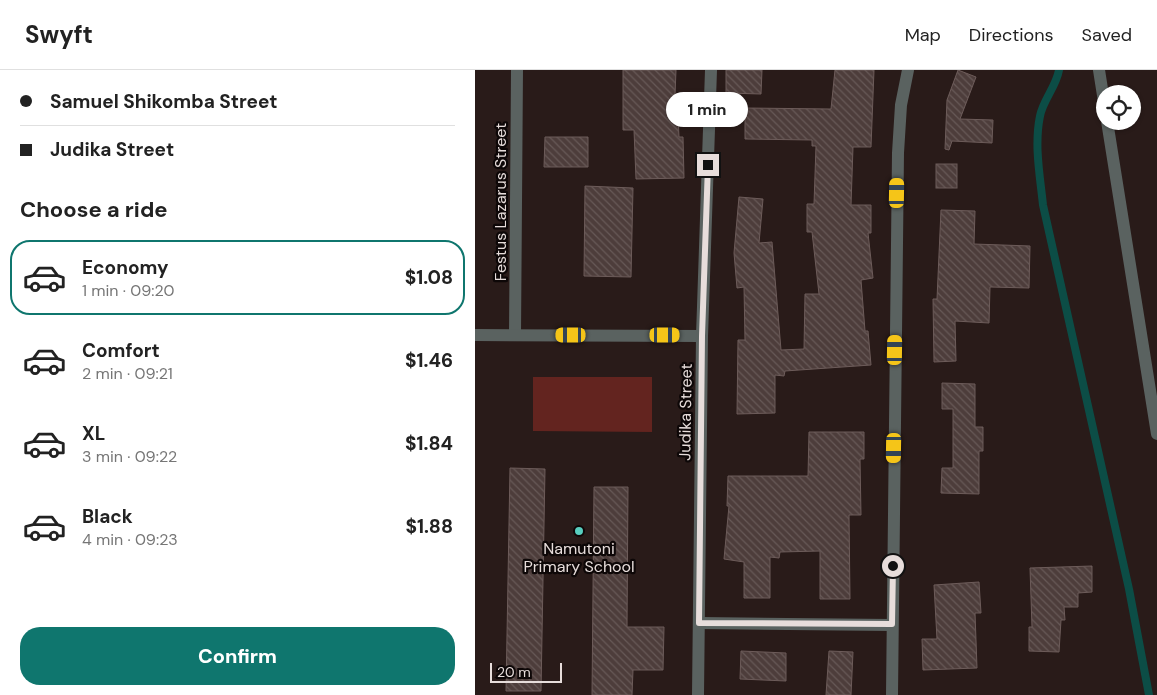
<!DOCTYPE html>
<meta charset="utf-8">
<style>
body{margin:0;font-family:"DM Sans",sans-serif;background:#f6f6f6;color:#222;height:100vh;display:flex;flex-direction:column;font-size:19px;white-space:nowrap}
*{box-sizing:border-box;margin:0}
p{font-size:16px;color:#767676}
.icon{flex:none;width:28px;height:28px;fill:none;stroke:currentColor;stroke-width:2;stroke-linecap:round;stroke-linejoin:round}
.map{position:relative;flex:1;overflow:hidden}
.sheet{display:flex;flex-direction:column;background:#fff;width:475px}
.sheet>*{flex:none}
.banner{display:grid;align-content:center;height:110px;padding:0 20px;background:#fff}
.fabs{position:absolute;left:621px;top:15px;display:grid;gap:10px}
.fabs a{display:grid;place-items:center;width:45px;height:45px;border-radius:50%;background:#fff;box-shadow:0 1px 4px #0004;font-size:25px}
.scale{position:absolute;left:15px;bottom:12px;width:72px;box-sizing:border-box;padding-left:5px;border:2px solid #e7dddb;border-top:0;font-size:14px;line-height:18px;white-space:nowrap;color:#e7dddb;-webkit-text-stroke:4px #0d0707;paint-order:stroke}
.end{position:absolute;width:22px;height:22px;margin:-11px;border:6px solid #e7dddb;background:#111;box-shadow:0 0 0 2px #111}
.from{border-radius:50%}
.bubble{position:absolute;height:35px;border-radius:18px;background:#fff;box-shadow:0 1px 4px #0004;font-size:16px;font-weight:800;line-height:35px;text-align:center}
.car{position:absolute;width:15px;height:30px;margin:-15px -8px;border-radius:6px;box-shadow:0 0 4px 1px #0007;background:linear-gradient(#f5c518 24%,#345 0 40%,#f5c518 0 76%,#345 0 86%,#f5c518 0)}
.banner b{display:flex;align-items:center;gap:18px;height:48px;font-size:19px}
.banner b+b{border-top:1px solid #e0e0e0}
.banner i{width:12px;height:12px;background:#222}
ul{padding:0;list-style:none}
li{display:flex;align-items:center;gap:15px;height:75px;margin:0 10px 8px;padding:0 10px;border:2px solid transparent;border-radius:20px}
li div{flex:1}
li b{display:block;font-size:19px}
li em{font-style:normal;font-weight:800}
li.selected{border-color:#0f766e}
li>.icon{width:45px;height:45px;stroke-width:1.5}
h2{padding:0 20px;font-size:22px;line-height:60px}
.action{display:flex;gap:10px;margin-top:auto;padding:10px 20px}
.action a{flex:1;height:58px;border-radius:20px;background:#0f766e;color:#fff;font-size:20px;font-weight:800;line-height:58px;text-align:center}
header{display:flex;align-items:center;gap:30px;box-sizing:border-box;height:70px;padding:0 25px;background:#fff;border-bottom:1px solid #e0e0e0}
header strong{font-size:24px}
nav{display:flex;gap:28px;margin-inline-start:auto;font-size:18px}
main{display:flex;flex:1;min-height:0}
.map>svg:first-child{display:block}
</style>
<header>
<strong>Swyft</strong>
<nav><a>Map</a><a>Directions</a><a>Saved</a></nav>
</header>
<main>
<section class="sheet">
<div class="banner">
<b><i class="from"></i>Samuel Shikomba Street</b>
<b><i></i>Judika Street</b>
</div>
<h2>Choose a ride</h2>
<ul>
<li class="selected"><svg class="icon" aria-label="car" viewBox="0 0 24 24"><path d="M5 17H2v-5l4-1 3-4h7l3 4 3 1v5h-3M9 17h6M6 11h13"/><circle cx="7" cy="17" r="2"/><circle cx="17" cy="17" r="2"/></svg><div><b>Economy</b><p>1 min · 09:20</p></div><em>$1.08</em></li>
<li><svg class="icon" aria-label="car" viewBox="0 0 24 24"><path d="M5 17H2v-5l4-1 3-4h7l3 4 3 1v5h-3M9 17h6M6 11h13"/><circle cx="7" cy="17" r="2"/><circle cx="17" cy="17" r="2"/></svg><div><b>Comfort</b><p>2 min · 09:21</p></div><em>$1.46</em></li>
<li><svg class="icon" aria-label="car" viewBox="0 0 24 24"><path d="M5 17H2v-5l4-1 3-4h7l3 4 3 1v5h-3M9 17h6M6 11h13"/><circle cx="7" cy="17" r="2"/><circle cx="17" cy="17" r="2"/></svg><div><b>XL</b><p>3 min · 09:22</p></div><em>$1.84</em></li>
<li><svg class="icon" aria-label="car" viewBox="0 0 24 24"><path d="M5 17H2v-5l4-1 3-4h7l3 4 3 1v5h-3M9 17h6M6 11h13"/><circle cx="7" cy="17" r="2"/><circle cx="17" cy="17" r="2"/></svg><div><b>Black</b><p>4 min · 09:23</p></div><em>$1.88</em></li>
</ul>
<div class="action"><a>Confirm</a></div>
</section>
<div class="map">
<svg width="682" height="625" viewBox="0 0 682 625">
<defs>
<pattern id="building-back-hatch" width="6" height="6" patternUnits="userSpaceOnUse" patternTransform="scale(1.25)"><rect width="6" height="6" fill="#4d3d3b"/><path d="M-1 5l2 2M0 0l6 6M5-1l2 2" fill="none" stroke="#675957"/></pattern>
</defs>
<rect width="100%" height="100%" fill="#291b19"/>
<path fill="#63241f" d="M58,307H177V362L58,361Z"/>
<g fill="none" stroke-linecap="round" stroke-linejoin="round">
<path stroke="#0c4d46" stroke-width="8" d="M584,0C581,17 568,30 565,46C559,75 565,106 568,135L654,519L674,625"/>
</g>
<g fill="url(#building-back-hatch)" stroke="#6d5c5a">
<path d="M148,0H201L200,25L202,24L204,67H208L209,108L161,109L159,60H148Z"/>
<path d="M251,0H287L286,24L251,23Z"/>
<path d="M360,0H399L396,77H378L376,135H396V163H393L398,208L386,210L390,261H393L396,295L310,301L309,306L300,305V343L262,344L263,270H270L269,217L262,218L259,183L264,127L288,129L284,173L297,172L306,280L329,279L330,224H344L337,162H332V134H339L341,76H337V70L270,69V38L356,39Z"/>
<path d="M483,0L501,7L485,49L518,50L517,73L477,71L474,80L470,79L472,30Z"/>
<path d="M70,67H113V97H69Z"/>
<rect x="461" y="94" width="21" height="24"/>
<path d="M110,116L158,118L156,207L109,206Z"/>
<path d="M466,140L500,141L499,174L555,176L554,218L515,217L514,253L480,251L481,291L459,292L458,229H462Z"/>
<path d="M467,313L500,314V357H508V381H504V424L466,423L467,398H478V339H467Z"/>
<path d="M334,362H389V389H385L386,445H374L375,529H345V481L305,482L304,488L295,487V528H269V492L249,489L254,436H252L253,406H333Z"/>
<path d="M35,398L70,399L66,621H31Z"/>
<path d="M119,417H153L152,557H189L188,600H158L157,625H117Z"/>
<path d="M617,496V522L603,523V537H589L590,550H586L584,582L554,581V557H557L555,498Z"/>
<path d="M504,512L506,543H500L502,598L448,600L447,569H462L459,515Z"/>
<path d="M266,581L311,583V611L265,609Z"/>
<path d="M354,581L378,582L376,625H351Z"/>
</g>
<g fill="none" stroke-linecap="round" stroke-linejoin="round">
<g stroke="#5a6260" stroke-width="12">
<path d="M624,0L630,38"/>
<path d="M632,51L682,364"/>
<path d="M40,264L42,0"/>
<path d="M0,265L227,266"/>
<path d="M224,553L417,555"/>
<path d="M223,625L227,266L236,0"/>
<path d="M417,625L423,83L426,35L433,0"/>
</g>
</g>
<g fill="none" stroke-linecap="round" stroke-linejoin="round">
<path stroke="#e7dddb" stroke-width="6" d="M233,95L227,266L224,553L417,554L418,496"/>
</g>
<circle fill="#58cebf" stroke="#0d0707" stroke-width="2" cx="104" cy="461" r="5"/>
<g text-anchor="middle" stroke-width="4.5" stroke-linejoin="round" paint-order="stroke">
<g font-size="16" fill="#e7dddb" stroke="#0d0707">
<text transform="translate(25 132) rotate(-90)" y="6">Festus Lazarus Street</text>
<text transform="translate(210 342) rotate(-89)" y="6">Judika Street</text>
</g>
<g font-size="16" fill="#e7dddb" stroke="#0d0707">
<text x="104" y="484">Namutoni<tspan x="104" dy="18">Primary School</tspan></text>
</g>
</g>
</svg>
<div class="fabs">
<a><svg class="icon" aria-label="locate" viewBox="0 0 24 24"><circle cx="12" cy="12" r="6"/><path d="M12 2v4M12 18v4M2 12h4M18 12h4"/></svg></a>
</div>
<div class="scale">20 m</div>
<i class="end from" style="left:418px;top:496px"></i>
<i class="end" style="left:233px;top:95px"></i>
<div class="bubble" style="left:191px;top:22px;width:82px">1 min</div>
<i class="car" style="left:422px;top:123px;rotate:1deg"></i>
<i class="car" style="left:96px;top:265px;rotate:270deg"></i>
<i class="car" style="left:190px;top:265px;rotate:90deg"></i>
<i class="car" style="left:420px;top:280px;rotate:1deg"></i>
<i class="car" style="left:419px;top:378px;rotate:181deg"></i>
</div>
</main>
